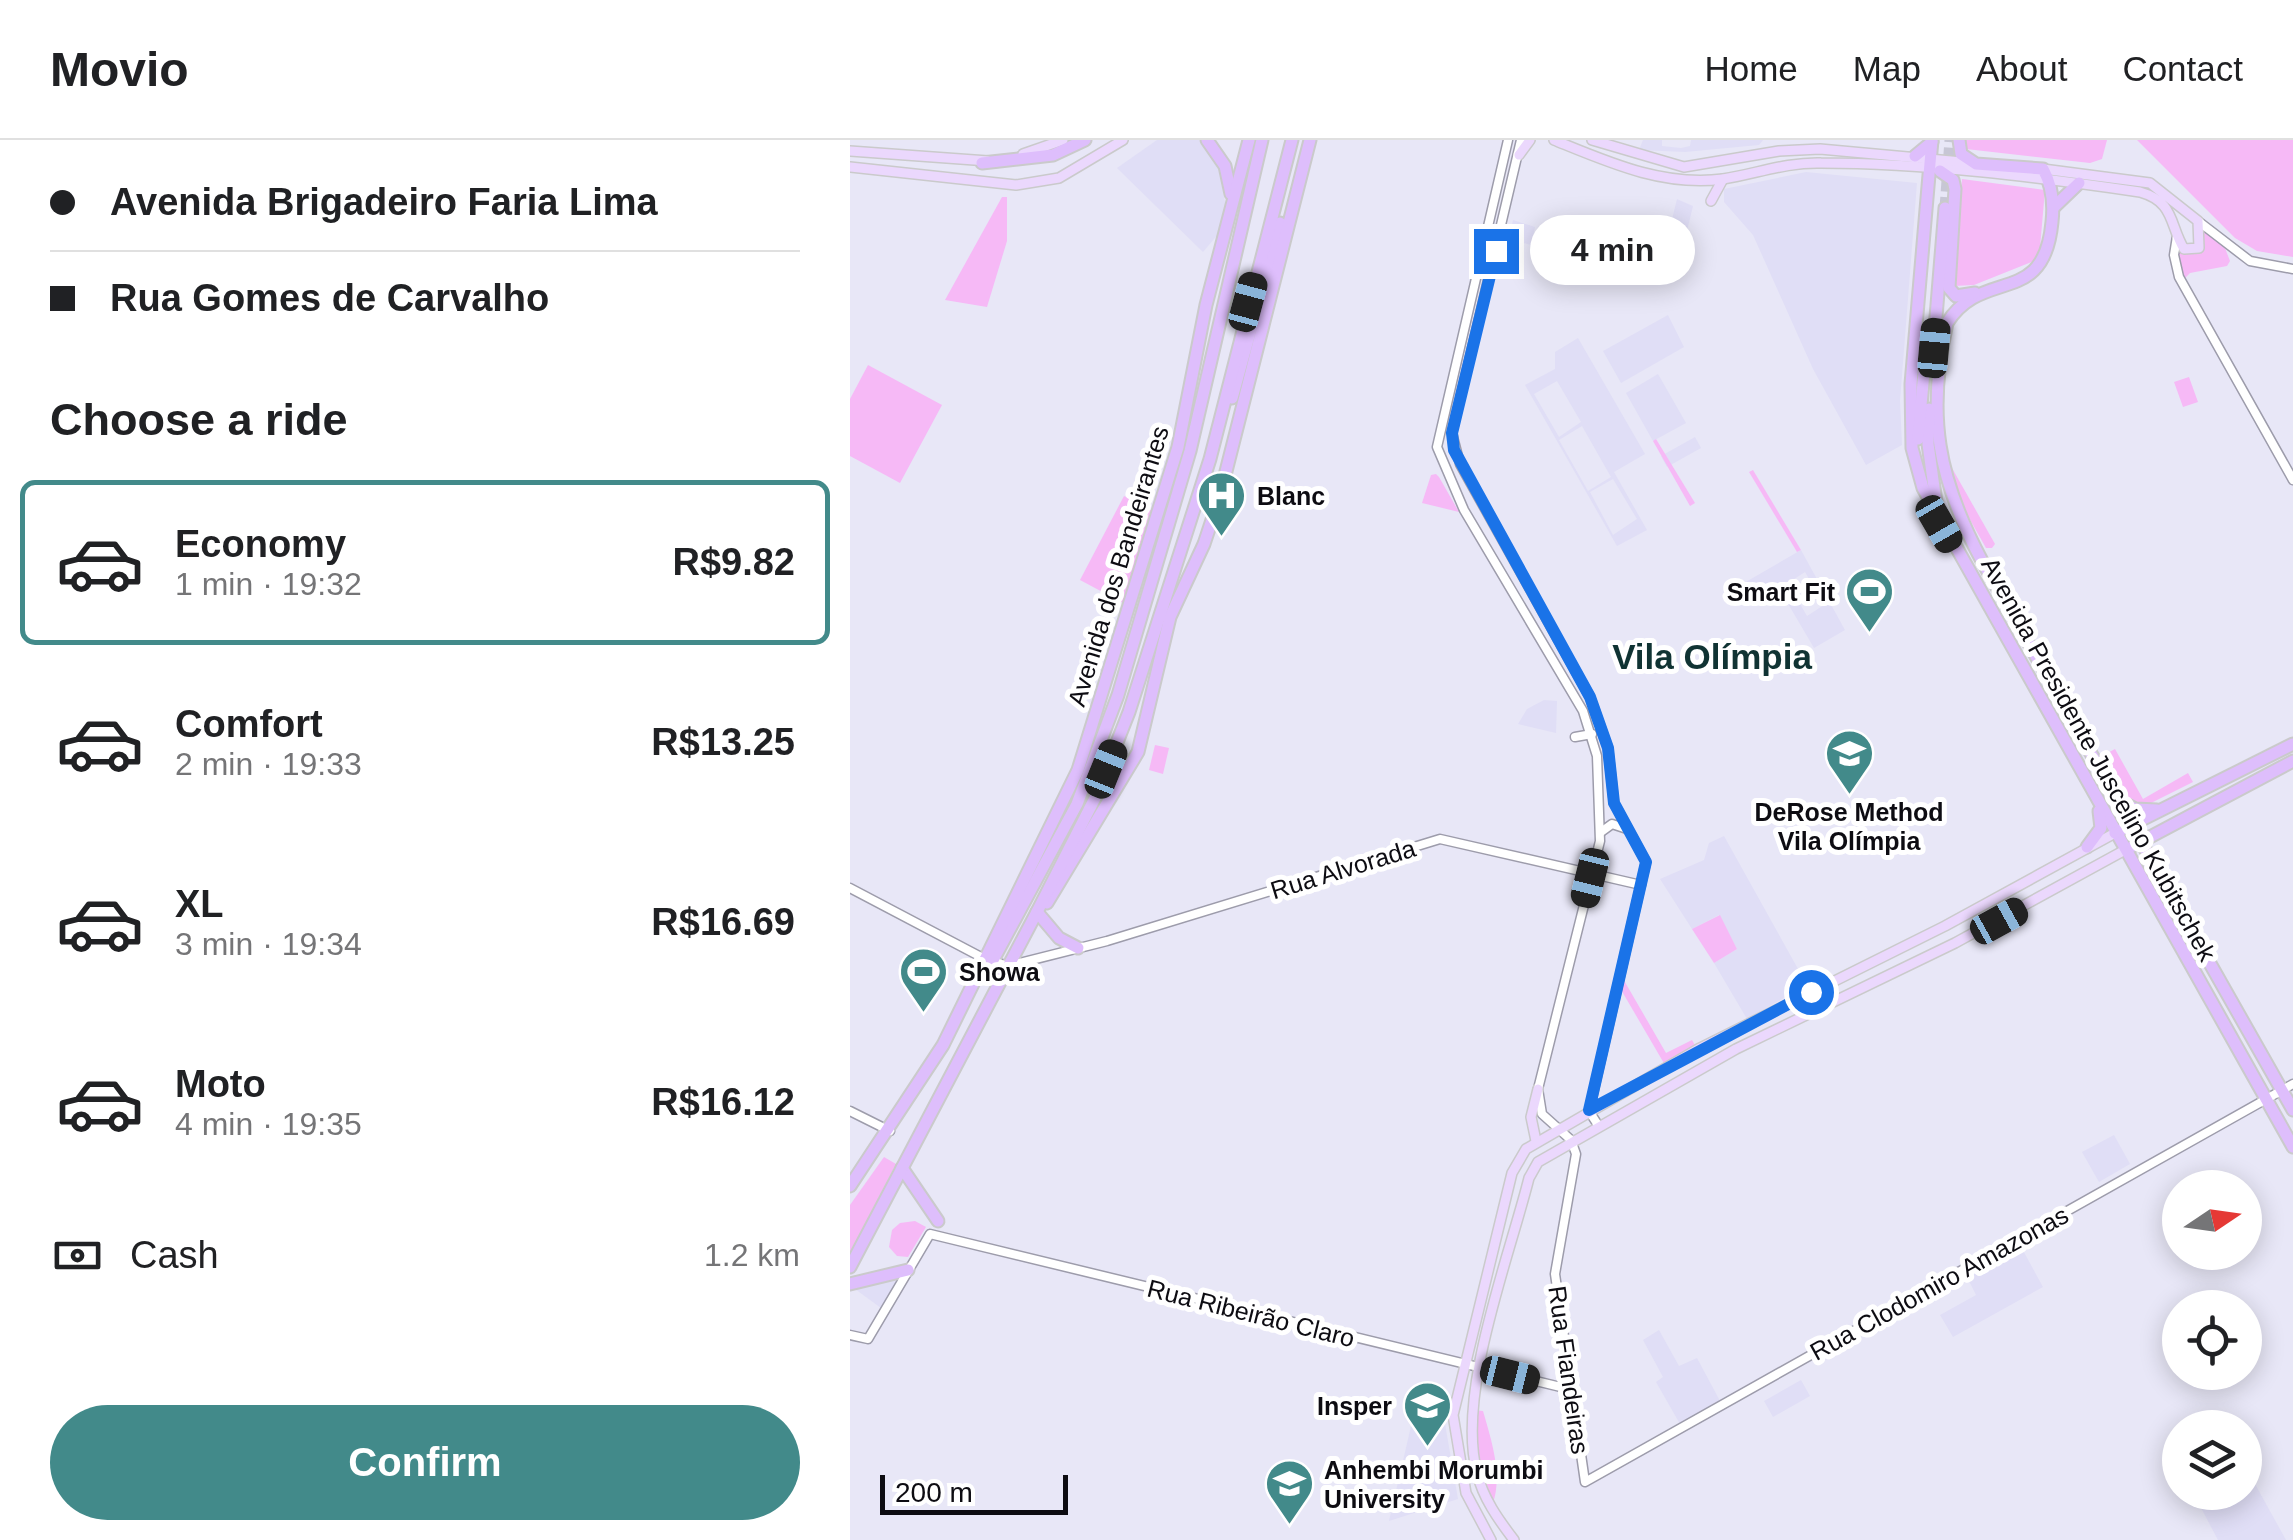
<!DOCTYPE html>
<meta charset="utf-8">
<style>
body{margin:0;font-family:Helvetica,sans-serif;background:#f6f6f6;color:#202124;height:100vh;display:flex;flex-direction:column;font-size:38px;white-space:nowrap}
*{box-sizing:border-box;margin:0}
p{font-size:32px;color:#757577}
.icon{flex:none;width:55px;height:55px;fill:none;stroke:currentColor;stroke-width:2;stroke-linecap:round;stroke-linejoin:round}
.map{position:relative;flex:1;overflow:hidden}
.sheet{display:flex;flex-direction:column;background:#fff;width:850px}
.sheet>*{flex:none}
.banner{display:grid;align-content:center;height:220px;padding:0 50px;background:#fff}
.needle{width:65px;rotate:77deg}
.controls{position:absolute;left:1312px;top:1030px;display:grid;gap:20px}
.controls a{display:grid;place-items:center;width:100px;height:100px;border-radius:50%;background:#fff;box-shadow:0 5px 25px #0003;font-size:50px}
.scale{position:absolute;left:30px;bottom:25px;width:188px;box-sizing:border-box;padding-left:10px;border:5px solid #0d0c12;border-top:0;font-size:28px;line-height:35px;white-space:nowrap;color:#0d0c12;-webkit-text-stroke:8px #fff;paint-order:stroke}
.end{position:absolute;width:45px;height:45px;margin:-22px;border:12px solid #1a73e8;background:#fff;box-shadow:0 0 0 5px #fff}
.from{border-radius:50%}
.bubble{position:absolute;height:70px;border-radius:35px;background:#fff;box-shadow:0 5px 25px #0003;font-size:32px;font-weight:700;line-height:70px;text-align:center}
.car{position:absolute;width:30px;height:60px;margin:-30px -15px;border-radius:12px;box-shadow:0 0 8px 2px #0007;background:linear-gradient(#222 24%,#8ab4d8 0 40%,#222 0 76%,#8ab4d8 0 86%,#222 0)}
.banner b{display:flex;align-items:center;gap:35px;height:95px;font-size:38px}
.banner b+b{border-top:2px solid #e0e0e0}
.banner i{width:25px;height:25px;background:#202124}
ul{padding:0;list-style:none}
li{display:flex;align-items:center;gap:30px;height:165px;margin:0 20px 15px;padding:0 30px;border:5px solid transparent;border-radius:15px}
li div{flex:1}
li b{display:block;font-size:38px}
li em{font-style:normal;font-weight:700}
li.active{border-color:#428a8a}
li>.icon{width:90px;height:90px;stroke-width:1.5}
h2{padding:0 50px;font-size:45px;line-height:120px}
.pay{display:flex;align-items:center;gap:25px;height:110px;padding:0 50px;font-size:38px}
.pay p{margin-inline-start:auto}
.primary-button{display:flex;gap:20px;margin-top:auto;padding:20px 50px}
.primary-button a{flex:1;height:115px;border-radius:60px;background:#428a8a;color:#fff;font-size:40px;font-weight:700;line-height:115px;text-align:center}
header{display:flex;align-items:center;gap:60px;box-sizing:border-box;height:140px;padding:0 50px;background:#fff;border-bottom:2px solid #e0e0e0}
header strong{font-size:48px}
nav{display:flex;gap:55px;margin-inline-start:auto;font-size:35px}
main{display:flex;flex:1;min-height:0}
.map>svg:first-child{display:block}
</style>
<header>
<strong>Movio</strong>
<nav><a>Home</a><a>Map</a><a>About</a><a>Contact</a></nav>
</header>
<main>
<section class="sheet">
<div class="banner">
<b><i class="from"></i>Avenida Brigadeiro Faria Lima</b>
<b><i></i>Rua Gomes de Carvalho</b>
</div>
<h2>Choose a ride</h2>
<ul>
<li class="active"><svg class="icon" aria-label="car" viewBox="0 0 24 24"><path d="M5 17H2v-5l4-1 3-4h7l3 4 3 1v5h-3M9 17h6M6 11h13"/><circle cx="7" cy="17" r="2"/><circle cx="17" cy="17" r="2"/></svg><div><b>Economy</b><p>1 min · 19:32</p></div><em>R$9.82</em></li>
<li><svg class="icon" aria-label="car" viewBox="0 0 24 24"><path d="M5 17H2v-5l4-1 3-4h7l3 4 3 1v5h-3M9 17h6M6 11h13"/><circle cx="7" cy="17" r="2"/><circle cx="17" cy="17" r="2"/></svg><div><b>Comfort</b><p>2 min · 19:33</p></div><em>R$13.25</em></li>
<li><svg class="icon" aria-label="car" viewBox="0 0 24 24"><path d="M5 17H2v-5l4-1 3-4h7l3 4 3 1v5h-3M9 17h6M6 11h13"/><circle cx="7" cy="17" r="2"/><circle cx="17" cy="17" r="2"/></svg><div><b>XL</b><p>3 min · 19:34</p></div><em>R$16.69</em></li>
<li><svg class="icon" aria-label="car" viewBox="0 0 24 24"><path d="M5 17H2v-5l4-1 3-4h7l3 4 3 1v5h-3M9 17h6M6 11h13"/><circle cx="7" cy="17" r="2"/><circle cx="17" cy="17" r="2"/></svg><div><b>Moto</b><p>4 min · 19:35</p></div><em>R$16.12</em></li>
</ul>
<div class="pay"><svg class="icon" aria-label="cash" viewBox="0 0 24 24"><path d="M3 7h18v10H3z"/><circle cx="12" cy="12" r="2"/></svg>Cash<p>1.2 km</p></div>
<div class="primary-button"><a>Confirm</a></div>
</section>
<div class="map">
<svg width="1443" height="1400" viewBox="0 0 1443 1400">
<rect width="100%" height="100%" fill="#e8e7f7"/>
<g fill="#e0def6" fill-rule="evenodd">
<path d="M307,0H349L368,21L376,68L369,93L353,112L267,28Z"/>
<path d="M793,0H812V6L831,8L840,6L841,0H913L909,5L835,12L789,10Z"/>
<path d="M956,32L1067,43L1050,261L1052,305L1016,325L963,229L903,95L874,62V49Z"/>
<path d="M827,59L843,66L827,132L783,121L792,92L817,99ZM797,104L824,110L823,123L793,119Z"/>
<path d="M663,80L685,87L681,105L659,99Z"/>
<path d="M818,175L834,207L771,243L753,211Z"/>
<path d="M728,198L795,314L764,332L797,390L767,406L675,245L705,229V212ZM707,241L731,282L709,297L684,254ZM732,286L761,337L738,351L709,300ZM763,339L787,379L763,395L740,352Z"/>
<path d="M808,234L836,283L803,301L776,253Z"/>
<path d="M845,297L851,308L817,327L811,316Z"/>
<path d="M951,410L995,490L964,508L927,445L896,463L887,447ZM955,432L974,465L957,476L938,443Z"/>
<path d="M694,560L707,561L706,593L668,584L677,569Z"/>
<path d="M874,696L957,845L897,879L864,823L887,809L869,775L842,789L810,739L854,720L859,703Z"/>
<path d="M1264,995L1280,1024L1249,1042L1232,1012Z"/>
<path d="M1170,1105L1193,1147L1103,1197L1090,1175L1126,1155L1116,1135Z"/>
<path d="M52,1135L31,1168L5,1149L10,1146Z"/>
<path d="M809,1190L829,1226L847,1218L870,1261L830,1284L806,1242L813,1237L793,1200Z"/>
<path d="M951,1240L960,1256L923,1277L914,1261Z"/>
<path d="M565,1269L594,1278L608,1359L539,1381Z"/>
<path d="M1400,1335L1436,1400H1368L1349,1364L1369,1353L1395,1352V1338Z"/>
</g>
<g fill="#f6b9f6">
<path d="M1116,0H1257L1252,19L1240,23L1116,9Z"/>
<path d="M1287,0H1443V117L1407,111L1385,98Z"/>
<path d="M1112,39L1195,50L1189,119L1124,145L1104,146Z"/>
<path d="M152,57H157V101L137,167L95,160Z"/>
<path d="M1354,89L1375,108L1380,121L1377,126L1340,133L1333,140L1328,108L1336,114L1348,113L1354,104Z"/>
<path d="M18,225L92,265L50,343L0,316V259Z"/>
<path d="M1339,237L1348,262L1333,267L1324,242Z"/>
<path d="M806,299L845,363L840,366L803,301Z"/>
<path d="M1098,321L1145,404L1142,408H1136L1110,362Z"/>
<path d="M903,330L951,410L947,412L899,332Z"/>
<path d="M586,334L589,337L609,372L572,363L581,335Z"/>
<path d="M274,356L304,372L275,464L230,440Z"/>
<path d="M305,605L319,608L313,634L299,630Z"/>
<path d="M1265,609L1293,659L1338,633L1343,642L1299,664L1276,661L1252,616Z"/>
<path d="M870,775L887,809L864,823L842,789Z"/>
<path d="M772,837L816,913L842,900L846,907L815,925L770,848Z"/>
<path d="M34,1017L46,1024L0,1113V1065Z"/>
<path d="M65,1081L76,1087L58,1117L47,1116L39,1107L42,1090L50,1083Z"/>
<path d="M624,1270L633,1271C641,1299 653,1335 643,1363L625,1310Z"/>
</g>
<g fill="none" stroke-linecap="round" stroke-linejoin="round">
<path stroke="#c7c6d5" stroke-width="11" stroke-dasharray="11 5.5" stroke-linecap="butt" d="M1095,68L1100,0"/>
<defs>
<g id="minor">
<path d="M658,0L587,307L614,370L733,571L747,616L750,701L688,949L692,974L721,1000L726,1014L705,1134L735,1342L1443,944"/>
<path d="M671,0L602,293L610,324L740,557L758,608L764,663L796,722L739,971L748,985"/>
<path d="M1348,81L1400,121L1443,129"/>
<path d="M1327,96L1324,115L1329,137L1443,340"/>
<path d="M725,597L742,594"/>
<path d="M751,692L762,684L777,689"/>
<path d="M0,748L133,818L158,826L257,801L590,699L791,745"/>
<path d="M0,971L40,991"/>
<path d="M0,1195L18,1199L80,1094L723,1250"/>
</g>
<g id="major">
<path d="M704,0C758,22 813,47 873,39C906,34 936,22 971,23C1076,23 1186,37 1290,52C1325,62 1319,84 1334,109L1349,108L1348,81L1300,43L1193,29"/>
<path d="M742,0L834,27L929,11L970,9L1123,23"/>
<path d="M0,11L138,21"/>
<path d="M173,14L213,0"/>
<path d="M669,15L680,0"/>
<path d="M0,27L166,45L209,38L273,0"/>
<path d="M861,61L873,39"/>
<path d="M686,1001L681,977L688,949"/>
<path d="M641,1400L616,1353L603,1275L662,1033L676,1009L850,908L1095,786L1265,693"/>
<path d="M664,1400C648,1379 633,1358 627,1333C606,1254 659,1118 679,1038L688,1022L886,909L1105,803L1275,710"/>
</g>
<g id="highway">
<path d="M357,0L375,26L381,54"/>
<path d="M1082,0L1061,244L1062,308L1073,348L1443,1007"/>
<path d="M1109,0L1111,14L1126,24L1193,29C1202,45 1204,64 1202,82C1194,169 1133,126 1097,183C1076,275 1088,339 1132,421L1443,970"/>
<path d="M1065,16L1082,2"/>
<path d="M132,23L203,15L235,0"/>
<path d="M1090,31L1103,40L1105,49L1099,148L1106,156L1125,153"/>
<path d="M1204,67L1229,43"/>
<path d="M1082,225L1095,68"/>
<path d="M382,258L430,83"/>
<path d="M1079,269L1078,304L1087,369"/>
<path d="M1068,299L1077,198"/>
<path d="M1268,660L1285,669L1307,670"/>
<path d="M1265,693L1443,604"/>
<path d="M1283,706L1443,621"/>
<path d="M1237,707L1251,688L1249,671"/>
<path d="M197,763L288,612L320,477L354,404L369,359L460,0"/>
<path d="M187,772L209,798L228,808"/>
<path d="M131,834L142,822L227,664L268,555L340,311L412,0"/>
<path d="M52,1028L88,1081"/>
<path d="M0,1046L93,905L228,630L328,307L356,165L399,0"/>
<path d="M0,1127L189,768L245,658L279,572L360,319L442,0"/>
<path d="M0,1144L58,1130"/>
</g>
</defs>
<use href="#minor" stroke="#9d9cab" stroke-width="11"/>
<use href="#major" stroke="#cacacb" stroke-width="12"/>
<use href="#highway" stroke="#cacacb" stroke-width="15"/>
<use href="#minor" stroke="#fff" stroke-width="8"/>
<use href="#major" stroke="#ebd8fd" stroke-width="9"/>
<use href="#highway" stroke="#debefc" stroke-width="11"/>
</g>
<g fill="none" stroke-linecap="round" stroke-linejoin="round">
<path stroke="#1a73e8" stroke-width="12" d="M646,111L602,293L604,310L740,557L758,608L764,663L796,722L739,970L961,852"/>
</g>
<defs>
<symbol id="hospital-pin" viewBox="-11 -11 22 30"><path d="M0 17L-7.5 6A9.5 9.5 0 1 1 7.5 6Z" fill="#428a8a" stroke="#fff"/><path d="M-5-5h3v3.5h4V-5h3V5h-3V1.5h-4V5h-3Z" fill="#fff"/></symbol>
<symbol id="stadium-pin" viewBox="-11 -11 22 30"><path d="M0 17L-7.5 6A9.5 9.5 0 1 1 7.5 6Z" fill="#428a8a" stroke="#fff"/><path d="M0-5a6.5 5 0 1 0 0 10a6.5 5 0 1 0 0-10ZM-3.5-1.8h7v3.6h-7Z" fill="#fff"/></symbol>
<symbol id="university-pin" viewBox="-11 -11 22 30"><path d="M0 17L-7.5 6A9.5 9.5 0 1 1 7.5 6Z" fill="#428a8a" stroke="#fff"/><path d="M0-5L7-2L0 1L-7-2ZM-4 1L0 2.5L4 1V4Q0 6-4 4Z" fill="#fff"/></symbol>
</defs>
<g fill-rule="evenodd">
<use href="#hospital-pin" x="344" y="328" width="55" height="75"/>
<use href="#stadium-pin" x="992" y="424" width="55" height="75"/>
<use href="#university-pin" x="972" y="586" width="55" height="75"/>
<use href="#stadium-pin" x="46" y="804" width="55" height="75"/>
<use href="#university-pin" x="550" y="1238" width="55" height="75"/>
<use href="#university-pin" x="412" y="1316" width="55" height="75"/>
</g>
<g text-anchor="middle" stroke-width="10" stroke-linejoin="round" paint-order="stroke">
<g font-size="25" font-weight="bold" fill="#0d0c12" stroke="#fff" text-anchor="start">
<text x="407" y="365">Blanc</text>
<text x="985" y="461" text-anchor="end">Smart Fit</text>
<text x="999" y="681" text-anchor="middle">DeRose Method<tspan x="999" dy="29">Vila Olímpia</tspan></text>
<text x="109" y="841">Showa</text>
<text x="542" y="1275" text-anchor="end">Insper</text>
<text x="474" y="1339">Anhembi Morumbi<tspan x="474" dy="29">University</tspan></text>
</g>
<g font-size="25" fill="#0d0c12" stroke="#fff">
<text transform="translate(268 426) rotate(-73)" y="9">Avenida dos Bandeirantes</text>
<text transform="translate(1249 619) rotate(61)" y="9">Avenida Presidente Juscelino Kubitschek</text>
<text transform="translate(493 729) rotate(-17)" y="9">Rua Alvorada</text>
<text transform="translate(1089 1143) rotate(-29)" y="9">Rua Clodomiro Amazonas</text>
<text transform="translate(401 1173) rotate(14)" y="9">Rua Ribeirão Claro</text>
<text transform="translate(719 1230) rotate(82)" y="9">Rua Fiandeiras</text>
</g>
<g font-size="35" font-weight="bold" fill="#103333" stroke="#fff">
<text x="862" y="529">Vila Olímpia</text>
</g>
</g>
</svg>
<div class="controls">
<a><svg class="needle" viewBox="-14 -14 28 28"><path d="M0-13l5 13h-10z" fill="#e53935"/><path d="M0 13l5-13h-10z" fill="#757577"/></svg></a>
<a><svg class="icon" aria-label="locate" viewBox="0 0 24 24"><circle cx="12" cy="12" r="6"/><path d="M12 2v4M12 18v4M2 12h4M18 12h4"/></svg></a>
<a><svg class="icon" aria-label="layers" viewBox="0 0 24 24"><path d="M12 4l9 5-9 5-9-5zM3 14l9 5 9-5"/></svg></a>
</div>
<div class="scale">200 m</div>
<i class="end from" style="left:961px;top:852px"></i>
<i class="end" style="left:646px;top:111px"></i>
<div class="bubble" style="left:680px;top:75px;width:165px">4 min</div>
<i class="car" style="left:398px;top:162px;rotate:15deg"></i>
<i class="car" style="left:1084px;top:208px;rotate:5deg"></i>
<i class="car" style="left:1089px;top:384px;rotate:150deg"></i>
<i class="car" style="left:256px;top:629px;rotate:22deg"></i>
<i class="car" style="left:740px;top:738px;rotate:194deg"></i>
<i class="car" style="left:1149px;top:781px;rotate:61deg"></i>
<i class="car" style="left:660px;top:1235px;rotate:104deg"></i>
</div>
</main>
